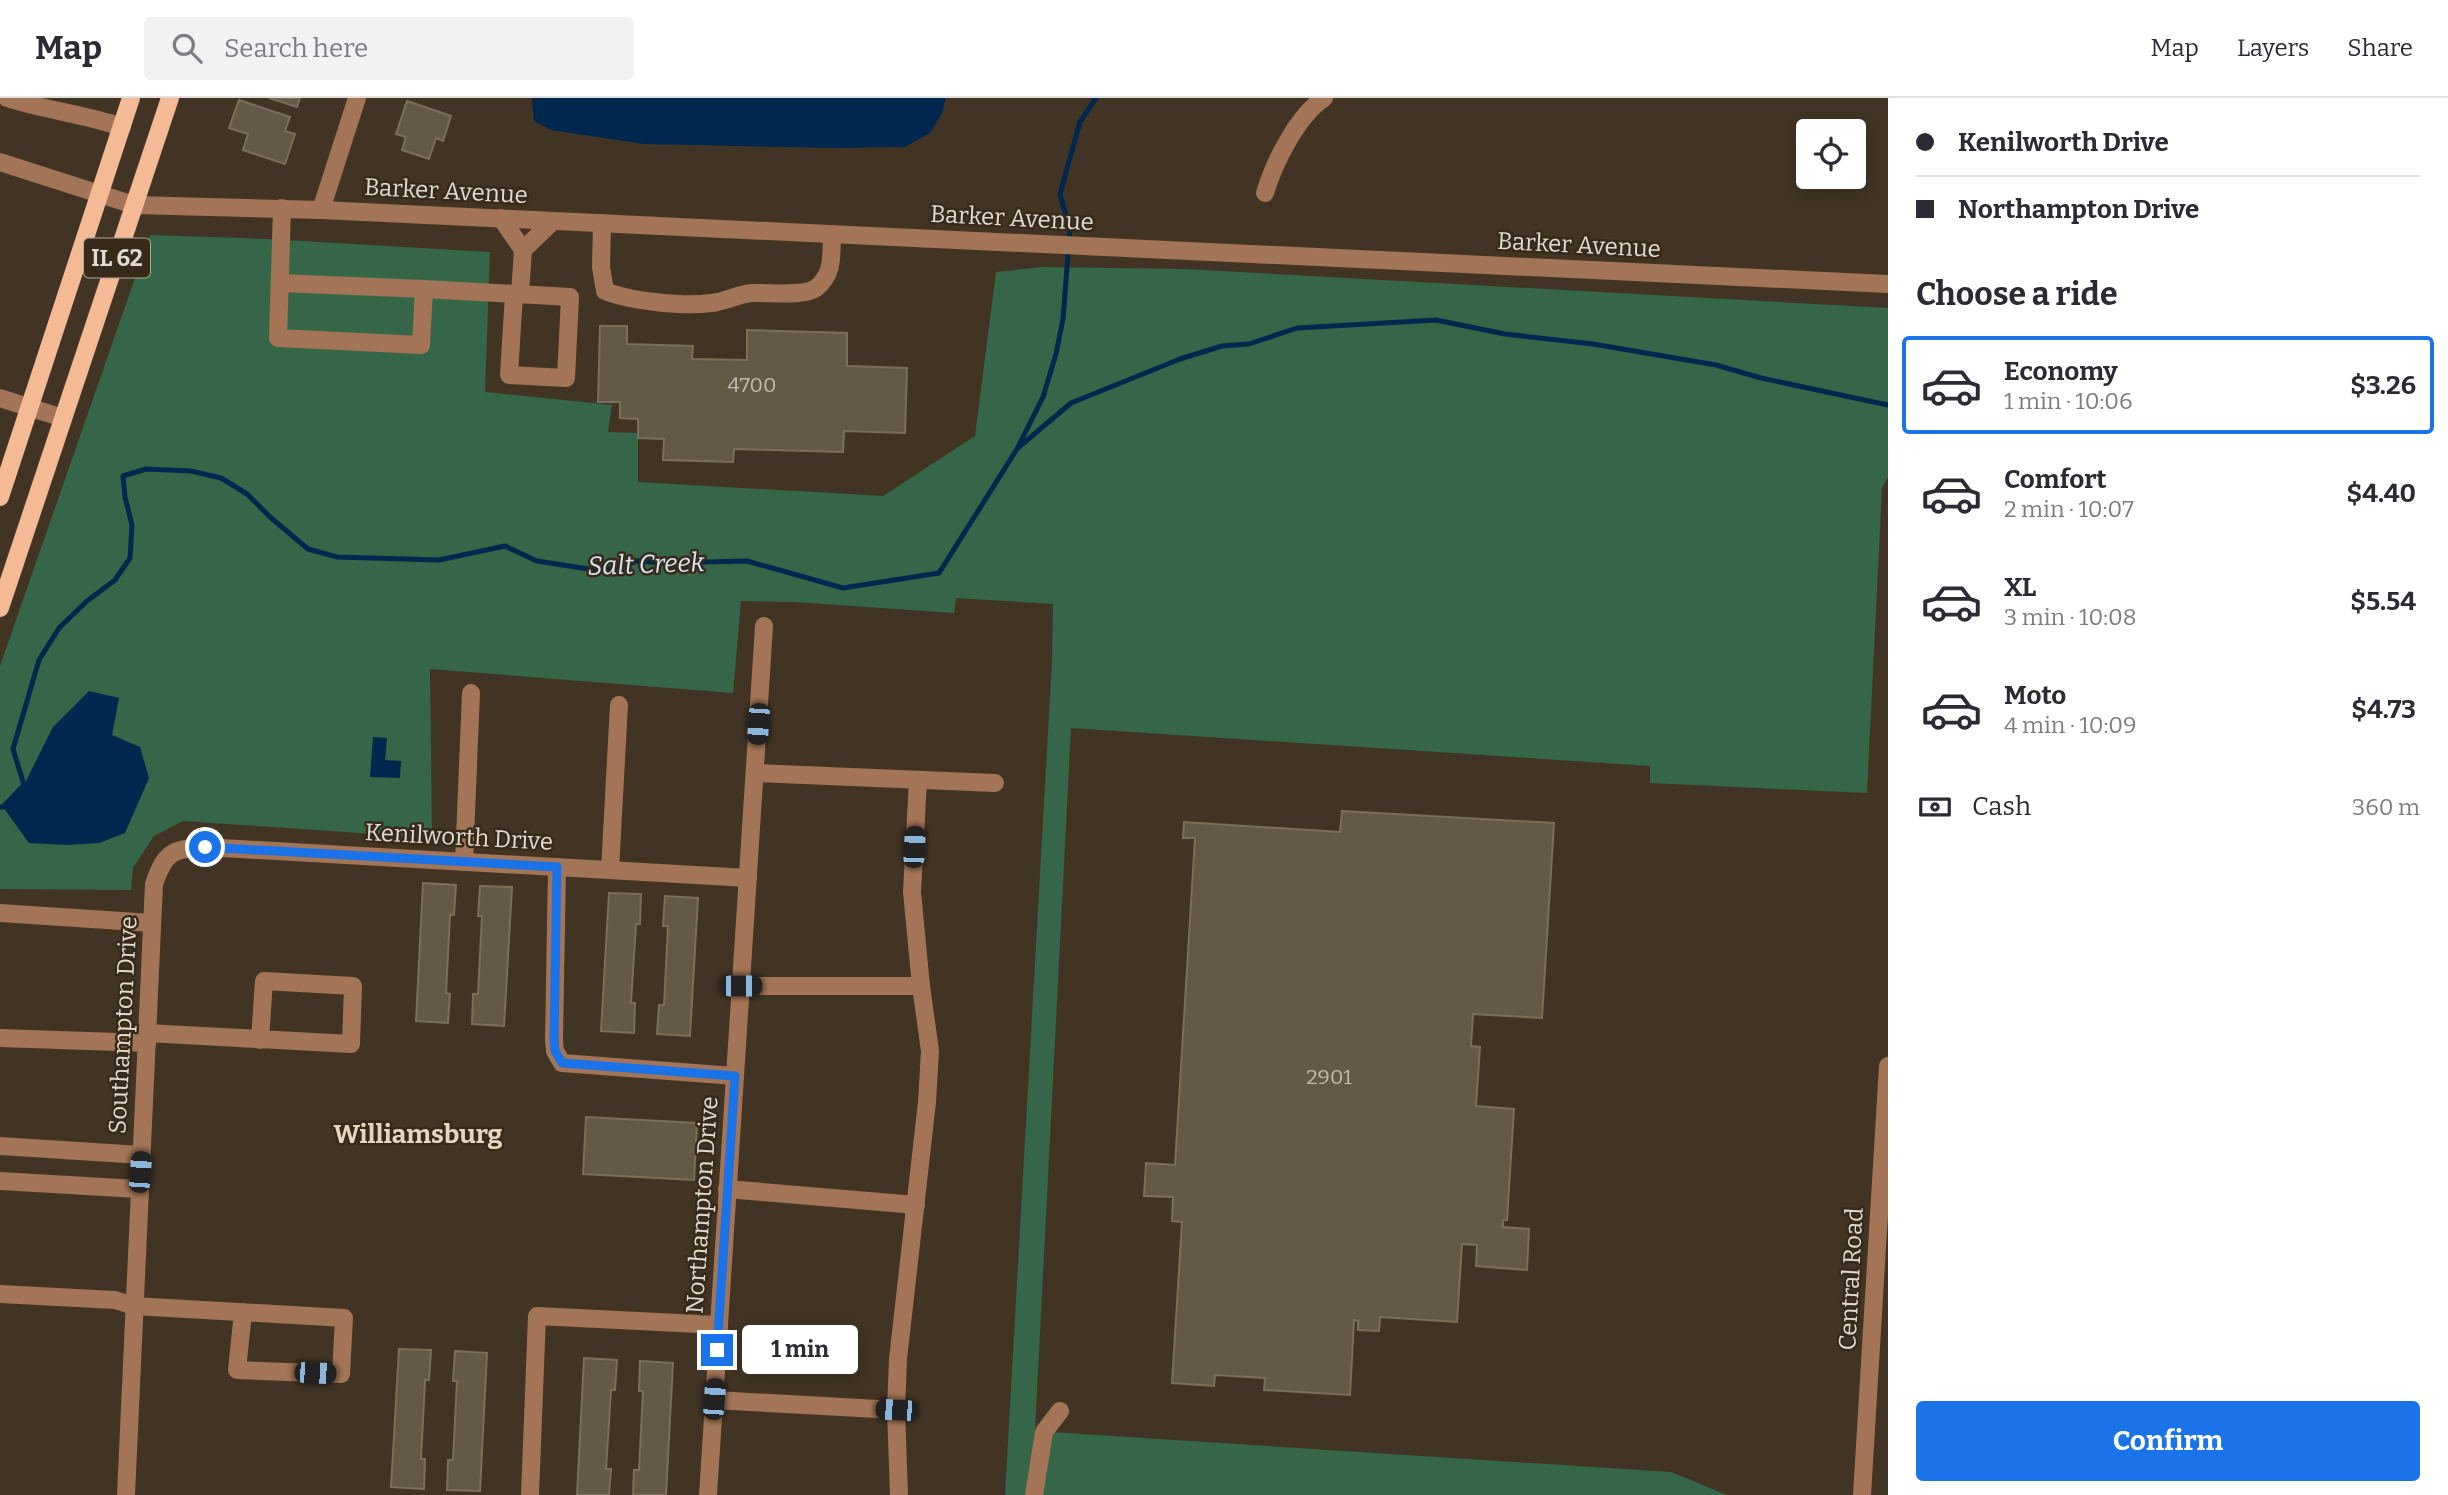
<!DOCTYPE html>
<meta charset="utf-8">
<style>
body{margin:0;font-family:Bitter,serif;background:#f2f2f3;color:#2b2b33;height:100vh;display:flex;flex-direction:column;font-size:26px;white-space:nowrap}
*{box-sizing:border-box;margin:0}
p{font-size:23px;color:#7c7c81}
.icon{flex:none;width:38px;height:38px;fill:none;stroke:currentColor;stroke-width:2;stroke-linecap:round;stroke-linejoin:round}
.map{position:relative;flex:1;overflow:hidden}
.drawer{display:flex;flex-direction:column;background:#fff;width:560px}
.drawer>*{flex:none}
.banner{display:grid;align-content:center;height:154px;padding:0 28px;background:#fff}
.fabs{position:absolute;left:1796px;top:21px;display:grid;gap:14px}
.fabs a{display:grid;place-items:center;width:70px;height:70px;border-radius:7px;background:#fff;box-shadow:0 4px 18px #0003;font-size:35px}
.end{position:absolute;width:32px;height:32px;margin:-16px;border:9px solid #1a73e8;background:#fff;box-shadow:0 0 0 4px #fff}
.from{border-radius:50%}
.bubble{position:absolute;height:49px;border-radius:7px;background:#fff;box-shadow:0 4px 18px #0003;font-size:23px;font-weight:700;line-height:49px;text-align:center}
.car{position:absolute;width:21px;height:42px;margin:-21px -10px;border-radius:9px;box-shadow:0 0 5px 2px #0007;background:linear-gradient(#222 24%,#8ab4d8 0 40%,#222 0 76%,#8ab4d8 0 86%,#222 0)}
.banner b{display:flex;align-items:center;gap:24px;height:66px;font-size:26px}
.banner b+b{border-top:2px solid #e1e1e2}
.banner i{width:18px;height:18px;background:#2b2b33}
ul{padding:0;list-style:none}
li{display:flex;align-items:center;gap:21px;height:98px;margin:0 14px 10px;padding:0 14px;border:4px solid transparent;border-radius:7px}
li div{flex:1}
li b{display:block;font-size:26px}
li em{font-style:normal;font-weight:700}
li.selected{border-color:#1a73e8}
li>.icon{width:63px;height:63px;stroke-width:1.5}
h2{padding:0 28px;font-size:32px;line-height:84px}
.pay{display:flex;align-items:center;gap:18px;height:77px;padding:0 28px;font-size:26px}
.pay p{margin-inline-start:auto}
.cta{display:flex;gap:14px;margin-top:auto;padding:14px 28px}
.cta a{flex:1;height:80px;border-radius:7px;background:#1a73e8;color:#fff;font-size:28px;font-weight:700;line-height:80px;text-align:center}
header{display:flex;align-items:center;gap:42px;box-sizing:border-box;height:98px;padding:0 35px;background:#fff;border-bottom:2px solid #e1e1e2}
header strong{font-size:33px}
nav{display:flex;gap:38px;margin-inline-start:auto;font-size:24px}
.search{width:490px;height:63px;background:#f2f2f3;display:flex;align-items:center;gap:18px;box-sizing:border-box;padding:0 24px;border-radius:7px;color:#7c7c81;font-size:26px}
main{display:flex;flex:1;min-height:0}
.map>svg:first-child{display:block}
</style>
<header>
<strong>Map</strong>
<div class="search"><svg class="icon" aria-label="search" viewBox="0 0 24 24"><circle cx="10" cy="10" r="6"/><path d="M15 15l6 6"/></svg>Search here</div>
<nav><a>Map</a><a>Layers</a><a>Share</a></nav>
</header>
<main>
<div class="map">
<svg width="1888" height="1397" viewBox="0 0 1888 1397">
<rect width="100%" height="100%" fill="#413424"/>
<path fill="#356647" d="M150,137L268,141L490,154L485,294L612,307L608,334L638,335V384L883,398L975,338L996,174L1043,169L1185,171L1888,210V379L1882,390L1867,695L1650,685V668L1071,630L1035,1333L1671,1374L1727,1397H1005L1052,563L1053,506L956,500L954,515L795,504L741,503L733,595L430,571L432,740L183,723L154,738L133,770L131,792L0,791V568Z"/>
<g fill="#00274e">
<path d="M532,0H946L942,15L930,35L905,49L832,50L644,46L551,32L534,23Z"/>
<path d="M89,593L119,600L112,637L140,649L149,680L125,735L99,745L67,747L29,745L3,709L24,687L53,629Z"/>
<path d="M373,639L387,640L385,662L401,663L400,680L370,679Z"/>
</g>
<g fill="none" stroke-linecap="round" stroke-linejoin="round">
<g stroke="#00274e" stroke-width="5">
<path d="M1019,349L1071,305L1180,261L1222,248L1249,246L1297,230L1436,222L1505,236L1593,246L1716,267L1761,280L1888,307"/>
<path d="M0,709H3L24,687L13,651L39,562L59,530L87,503L115,482L130,460L132,427L125,399L123,378L146,371L191,373L221,380L247,396L270,419L308,451L337,459L439,462L505,448L537,463L602,473L638,463L662,465L747,463L843,490L939,475L1017,351L1043,299L1056,256L1063,221L1070,131L1060,96L1080,24L1096,0"/>
</g>
</g>
<g fill="#645946" stroke="#7b6f5c" stroke-width="2">
<path d="M269,0H300L297,9Z"/>
<path d="M239,2L290,19L285,33L295,36L285,66L243,52L248,36L229,30Z"/>
<path d="M407,3L451,18L443,43L436,40L429,61L402,52L406,39L396,36Z"/>
<path d="M600,228H627V246L693,248L692,261L747,262V232L847,235V268L907,270L905,335L844,333L843,354L734,351L733,364L663,362L664,341L638,340V321L620,320V304H598Z"/>
<path d="M1342,713L1554,725L1542,920L1473,916L1471,948L1480,949L1476,1008L1514,1011L1507,1122H1503V1129L1529,1131L1527,1172L1476,1168L1477,1147L1462,1146L1457,1224L1380,1219L1379,1233L1358,1232V1223L1354,1222L1350,1297L1264,1292L1265,1280L1215,1277L1214,1288L1172,1285L1182,1124L1172,1123L1173,1099L1144,1098L1146,1065L1175,1067L1195,740H1183L1184,724L1340,734Z"/>
<path d="M423,785L456,787L454,817H450L446,895L450,896L448,925L416,923Z"/>
<path d="M480,788L512,789L504,928L472,926L473,896H478L482,818H478Z"/>
<path d="M609,795L641,796L640,826H636L631,905H635L634,935L601,933Z"/>
<path d="M665,798L698,800L690,938L657,936L659,907H664L668,828H663Z"/>
<path d="M586,1019L697,1025L694,1082L583,1076Z"/>
<path d="M399,1251L431,1252L429,1282H425L421,1361H425L424,1391L391,1389Z"/>
<path d="M455,1253L487,1255L480,1393L447,1392L448,1362H453L457,1283H453Z"/>
<path d="M584,1260L617,1262L615,1292H611L606,1371H611L609,1397H577Z"/>
<path d="M640,1263L673,1265L666,1397H633L634,1372H639L643,1293H639Z"/>
</g>
<g fill="none" stroke-linecap="round" stroke-linejoin="round">
<g stroke="#a37455" stroke-width="18">
<path d="M7,0C44,12 84,16 122,29"/>
<path d="M0,64L134,107L321,112L1888,186"/>
<path d="M1265,95C1274,65 1297,18 1324,0"/>
<path d="M282,110L278,240L421,247L424,191L570,199L566,280L509,277L514,196"/>
<path d="M321,112L357,0"/>
<path d="M501,120L523,152L520,196"/>
<path d="M602,125L601,169L605,193C630,203 684,209 711,205C725,204 738,196 752,195C768,194 804,199 816,190C834,176 831,158 832,136"/>
<path d="M523,152L553,123"/>
<path d="M280,185L424,191"/>
<path d="M0,300L63,320"/>
<path d="M755,675L995,685"/>
<path d="M464,764L471,595"/>
<path d="M557,769L554,942L555,953L562,965L735,978"/>
<path d="M610,772L619,607"/>
<path d="M0,815L152,825"/>
<path d="M741,888H921"/>
<path d="M147,935L351,946L353,888L264,883L260,942"/>
<path d="M0,940L147,945"/>
<path d="M0,1048L141,1057"/>
<path d="M0,1083L138,1091"/>
<path d="M727,1091L916,1107"/>
<path d="M0,1196L115,1202L134,1208L344,1220L341,1276L237,1272L243,1214"/>
<path d="M714,1302L896,1312"/>
<path d="M126,1397L154,786C165,754 172,751 205,749L748,780"/>
<path d="M530,1397L537,1218L719,1227"/>
<path d="M708,1397L764,528"/>
<path d="M899,1397L896,1312L898,1261L927,1004L930,953L921,888L912,794L918,682"/>
<path d="M1034,1397L1044,1334L1060,1313"/>
<path d="M1862,1397L1888,968"/>
</g>
<g stroke="#f4ba95" stroke-width="18">
<path d="M0,399L131,0"/>
<path d="M0,510L170,0"/>
</g>
</g>
<g fill="none" stroke-linecap="round" stroke-linejoin="round">
<path stroke="#1a73e8" stroke-width="9" d="M205,749L557,769L554,942L555,953L562,965L735,978L717,1252"/>
</g>
<g text-anchor="middle" stroke-width="5" stroke-linejoin="round" paint-order="stroke">
<g font-size="21" fill="#c2baae">
<text x="752" y="294">4700</text>
<text x="1329" y="986">2901</text>
</g>
<rect fill="#372a1a" stroke="#afa599" stroke-width="2" x="84" y="140.5" width="66" height="39" rx="5"/>
<g font-size="23" font-weight="bold" fill="#e2dad0">
<text x="117" y="168">IL 62</text>
</g>
<g font-size="24" fill="#e2dad0" stroke="#372a1a">
<text transform="translate(446 93) rotate(3)" y="8">Barker Avenue</text>
<text transform="translate(1012 120) rotate(3)" y="8">Barker Avenue</text>
<text transform="translate(1579 147) rotate(3)" y="8">Barker Avenue</text>
<text transform="translate(459 739) rotate(3)" y="8">Kenilworth Drive</text>
<text transform="translate(123 927) rotate(-87)" y="8">Southampton Drive</text>
<text transform="translate(702 1107) rotate(-86)" y="8">Northampton Drive</text>
<text transform="translate(1851 1181) rotate(-87)" y="8">Central Road</text>
</g>
<g font-size="26" font-style="italic" fill="#d7e5f5" stroke="#372a1a">
<text transform="translate(646 466) rotate(-2)" y="9">Salt Creek</text>
</g>
<g font-size="26" font-weight="bold" fill="#e6d5c1" stroke="#372a1a">
<text x="418" y="1045">Williamsburg</text>
</g>
</g>
</svg>
<div class="fabs">
<a><svg class="icon" aria-label="locate" viewBox="0 0 24 24"><circle cx="12" cy="12" r="6"/><path d="M12 2v4M12 18v4M2 12h4M18 12h4"/></svg></a>
</div>
<i class="end from" style="left:205px;top:749px"></i>
<i class="end" style="left:717px;top:1252px"></i>
<div class="bubble" style="left:742px;top:1227px;width:116px">1 min</div>
<i class="car" style="left:758px;top:626px;rotate:184deg"></i>
<i class="car" style="left:914px;top:749px;rotate:3deg"></i>
<i class="car" style="left:741px;top:888px;rotate:90deg"></i>
<i class="car" style="left:140px;top:1074px;rotate:4deg"></i>
<i class="car" style="left:315px;top:1275px;rotate:92deg"></i>
<i class="car" style="left:714px;top:1301px;rotate:4deg"></i>
<i class="car" style="left:896px;top:1312px;rotate:273deg"></i>
</div>
<section class="drawer">
<div class="banner">
<b><i class="from"></i>Kenilworth Drive</b>
<b><i></i>Northampton Drive</b>
</div>
<h2>Choose a ride</h2>
<ul>
<li class="selected"><svg class="icon" aria-label="car" viewBox="0 0 24 24"><path d="M5 17H2v-5l4-1 3-4h7l3 4 3 1v5h-3M9 17h6M6 11h13"/><circle cx="7" cy="17" r="2"/><circle cx="17" cy="17" r="2"/></svg><div><b>Economy</b><p>1 min · 10:06</p></div><em>$3.26</em></li>
<li><svg class="icon" aria-label="car" viewBox="0 0 24 24"><path d="M5 17H2v-5l4-1 3-4h7l3 4 3 1v5h-3M9 17h6M6 11h13"/><circle cx="7" cy="17" r="2"/><circle cx="17" cy="17" r="2"/></svg><div><b>Comfort</b><p>2 min · 10:07</p></div><em>$4.40</em></li>
<li><svg class="icon" aria-label="car" viewBox="0 0 24 24"><path d="M5 17H2v-5l4-1 3-4h7l3 4 3 1v5h-3M9 17h6M6 11h13"/><circle cx="7" cy="17" r="2"/><circle cx="17" cy="17" r="2"/></svg><div><b>XL</b><p>3 min · 10:08</p></div><em>$5.54</em></li>
<li><svg class="icon" aria-label="car" viewBox="0 0 24 24"><path d="M5 17H2v-5l4-1 3-4h7l3 4 3 1v5h-3M9 17h6M6 11h13"/><circle cx="7" cy="17" r="2"/><circle cx="17" cy="17" r="2"/></svg><div><b>Moto</b><p>4 min · 10:09</p></div><em>$4.73</em></li>
</ul>
<div class="pay"><svg class="icon" aria-label="cash" viewBox="0 0 24 24"><path d="M3 7h18v10H3z"/><circle cx="12" cy="12" r="2"/></svg>Cash<p>360 m</p></div>
<div class="cta"><a>Confirm</a></div>
</section>
</main>
